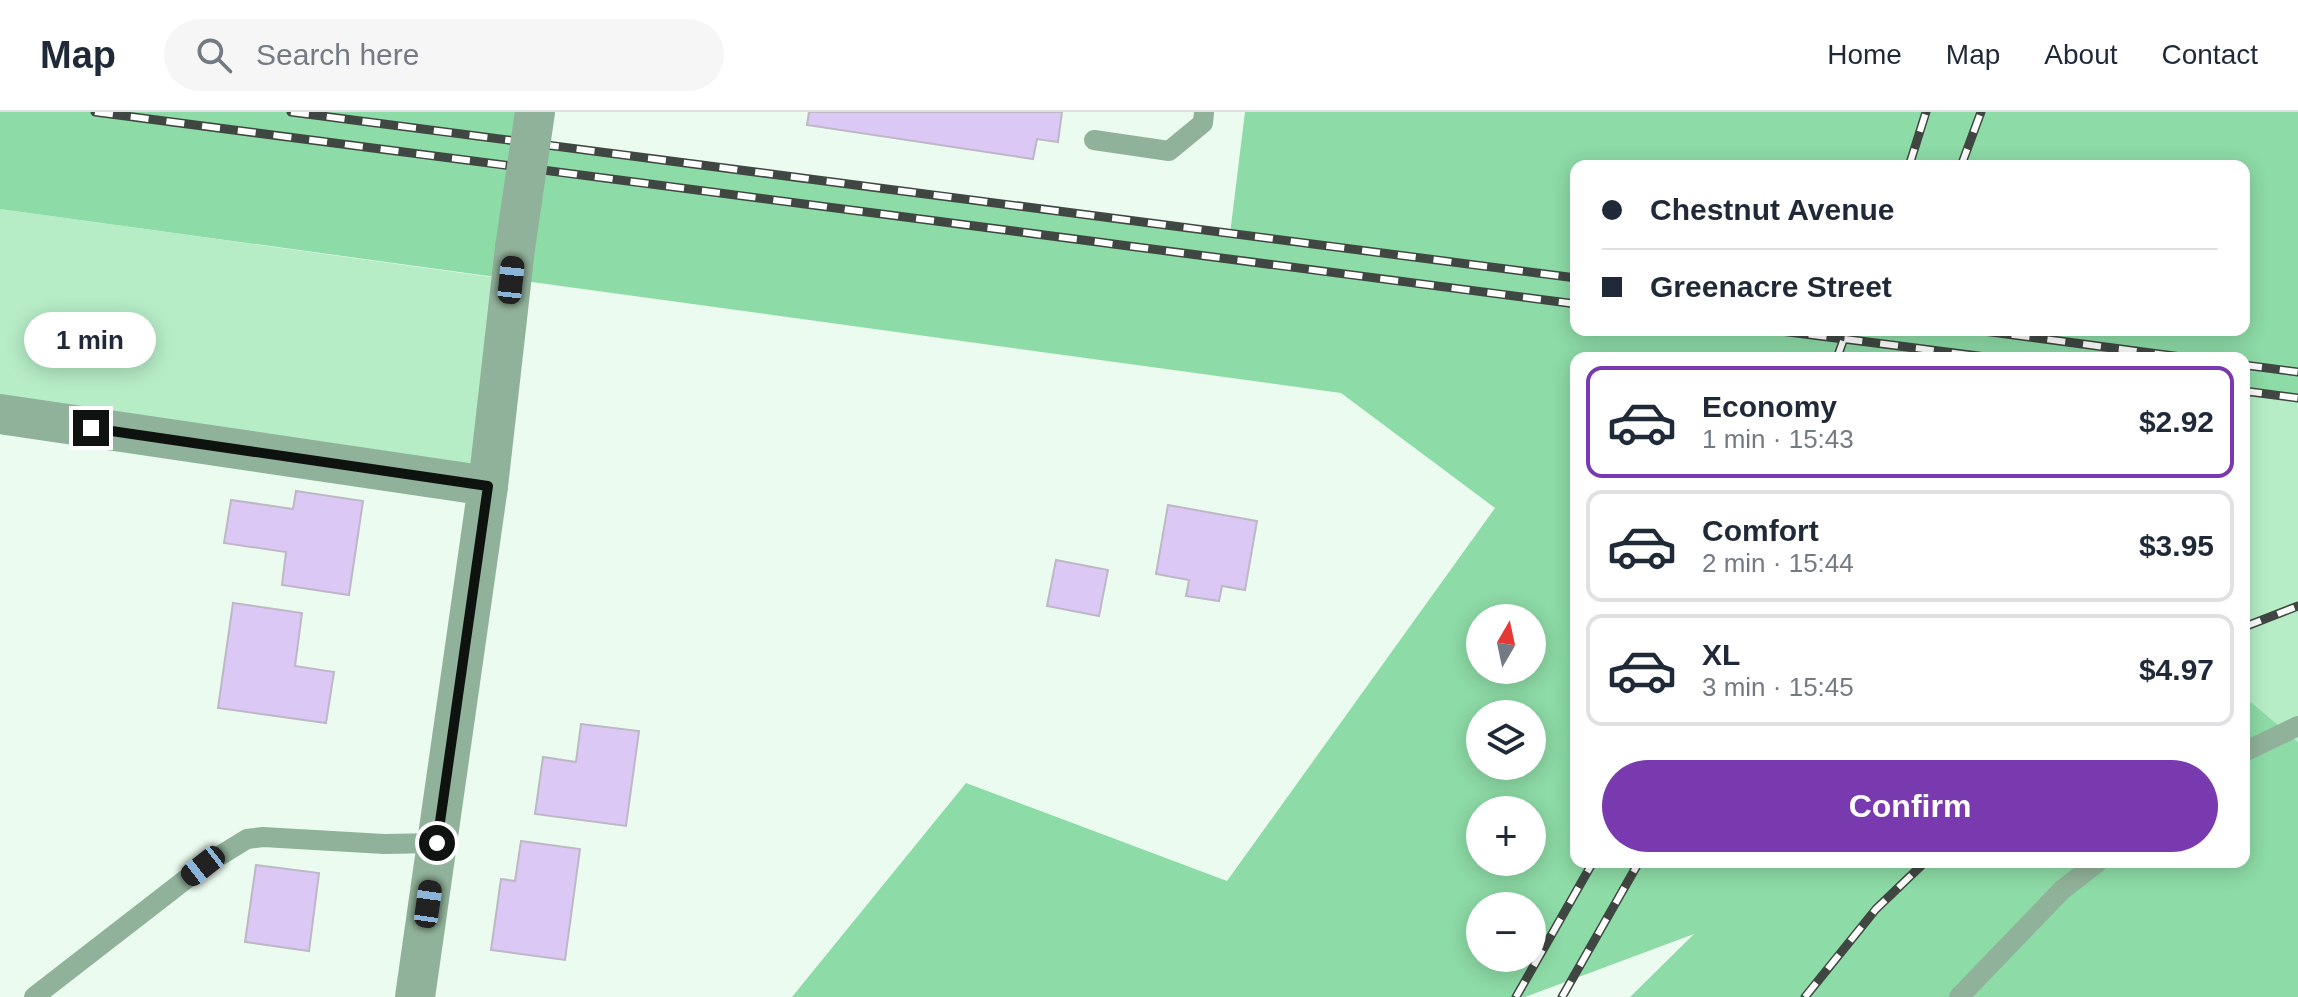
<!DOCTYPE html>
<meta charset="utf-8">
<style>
body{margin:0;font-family:Arial,sans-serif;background:#f6f6f7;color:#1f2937;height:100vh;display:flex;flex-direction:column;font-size:30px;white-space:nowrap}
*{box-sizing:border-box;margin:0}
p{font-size:26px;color:#747a83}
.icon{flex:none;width:44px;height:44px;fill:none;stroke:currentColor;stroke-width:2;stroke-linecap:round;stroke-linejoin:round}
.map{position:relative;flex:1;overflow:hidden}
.details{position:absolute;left:1570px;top:240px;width:680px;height:516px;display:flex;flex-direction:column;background:#fff;border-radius:16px;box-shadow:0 4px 20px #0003}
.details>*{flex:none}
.top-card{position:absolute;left:1570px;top:48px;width:680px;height:176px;border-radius:16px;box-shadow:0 4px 20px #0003;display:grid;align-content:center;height:176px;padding:0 32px;background:#fff}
.needle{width:52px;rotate:9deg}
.tools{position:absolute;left:1466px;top:492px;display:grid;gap:16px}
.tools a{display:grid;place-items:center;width:80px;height:80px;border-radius:50%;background:#fff;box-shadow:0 4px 20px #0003;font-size:40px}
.end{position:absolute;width:36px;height:36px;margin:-18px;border:10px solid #0e1310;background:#fff;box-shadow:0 0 0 4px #fff}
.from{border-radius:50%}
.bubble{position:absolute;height:56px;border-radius:28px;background:#fff;box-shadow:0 4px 20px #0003;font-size:26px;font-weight:600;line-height:56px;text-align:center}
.car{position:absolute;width:24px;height:48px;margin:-24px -12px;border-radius:10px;box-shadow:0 0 6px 2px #0007;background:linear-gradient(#222 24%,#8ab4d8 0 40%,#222 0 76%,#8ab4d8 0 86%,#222 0)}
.top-card b{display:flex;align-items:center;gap:28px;height:76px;font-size:30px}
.top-card b+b{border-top:2px solid #e0e1e3}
.top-card i{width:20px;height:20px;background:#1f2937}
ul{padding:14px 0 0;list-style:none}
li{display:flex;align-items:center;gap:24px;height:112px;margin:0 16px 12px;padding:0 16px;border:4px solid #e0e1e3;border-radius:16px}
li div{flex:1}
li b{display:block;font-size:30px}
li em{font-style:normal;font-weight:600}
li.selected{border-color:#793aaf}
li>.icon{width:72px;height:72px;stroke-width:1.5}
.primary-button{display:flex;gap:16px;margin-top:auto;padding:16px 32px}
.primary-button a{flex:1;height:92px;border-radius:48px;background:#793aaf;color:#fff;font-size:32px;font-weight:600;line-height:92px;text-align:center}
header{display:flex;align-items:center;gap:48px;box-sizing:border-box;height:112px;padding:0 40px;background:#fff;border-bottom:2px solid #e0e1e3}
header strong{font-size:38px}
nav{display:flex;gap:44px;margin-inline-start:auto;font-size:28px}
.search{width:560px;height:72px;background:#f6f6f7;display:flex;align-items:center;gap:20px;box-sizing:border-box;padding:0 28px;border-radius:44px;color:#747a83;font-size:30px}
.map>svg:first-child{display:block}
</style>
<header>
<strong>Map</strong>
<div class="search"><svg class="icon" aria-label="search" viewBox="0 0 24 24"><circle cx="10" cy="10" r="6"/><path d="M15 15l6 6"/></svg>Search here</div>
<nav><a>Home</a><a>Map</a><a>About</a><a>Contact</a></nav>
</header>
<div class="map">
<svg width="2298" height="885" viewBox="0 0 2298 885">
<rect width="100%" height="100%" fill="#ecfbf0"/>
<g fill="#b6ecc6">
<path d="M0,97L511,168L488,374L0,302Z"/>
<path d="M2244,279L2298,286V630L2244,584Z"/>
</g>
<path fill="#8ddba6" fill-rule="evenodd" d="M0,0H535L531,31L1230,122L1245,0H2298V286L2244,279V246H1576V750H2244V584L2298,630V885H1630L1694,822L1525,885H792L966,671L1227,769L1495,396L1341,281L0,97ZM1576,54H2244V218H1576ZM1480,506H1532V558H1480ZM1480,602H1532V654H1480ZM1480,698H1532V750H1480ZM1480,794H1532V846H1480Z"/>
<g fill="#dcc8f5" stroke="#beb7c6" stroke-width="2">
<path d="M809,0H1062L1058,30L1037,27L1033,47L807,13Z"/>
<path d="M296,379L363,389L349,483L282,473L286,440L224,431L231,388L293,397Z"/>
<path d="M1168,393L1257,409L1245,478L1222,474L1219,489L1186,484L1189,468L1156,462Z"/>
<path d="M1056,448L1108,458L1099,504L1047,494Z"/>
<path d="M233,491L302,501L295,554L334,560L326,611L218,596Z"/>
<path d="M581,612L639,619L626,714L535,702L543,645L576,650Z"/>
<path d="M521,729L580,737L565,848L491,838L501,767L515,769Z"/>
<path d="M256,753L319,761L309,839L245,830Z"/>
</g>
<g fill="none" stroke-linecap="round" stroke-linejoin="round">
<g stroke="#91b29a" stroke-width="20">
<path d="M1094,28L1169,39L1203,11L1204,0"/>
<path d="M2244,640L2298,614"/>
<path d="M34,885L203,754L247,727L263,725L384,732L437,731"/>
<path d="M1959,885L2062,778L2098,750"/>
</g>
<g stroke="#91b29a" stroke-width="40">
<path d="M0,302L488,374"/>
<path d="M415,885L488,374L515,136"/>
</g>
<defs>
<g id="rail">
<path d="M95,0L1576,192"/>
<path d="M291,0L1576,166"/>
<path d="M1909,54L1926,0"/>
<path d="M1961,54L1981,0"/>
<path d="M1773,218L1994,246"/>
<path d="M1976,218L2189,246"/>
<path d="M1837,246L1847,218"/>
<path d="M2244,253L2298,260"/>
<path d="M2244,279L2298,286"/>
<path d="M2244,515L2298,494"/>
<path d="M1516,885L1593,750"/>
<path d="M1562,885L1639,750"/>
<path d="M1805,885L1876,797L1925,750"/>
</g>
</defs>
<use href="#rail" stroke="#404742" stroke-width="9"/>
<use href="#rail" stroke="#fff" stroke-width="6" stroke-dasharray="18" stroke-linecap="butt"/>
<path stroke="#91b29a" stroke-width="40" d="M515,136L535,0"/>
</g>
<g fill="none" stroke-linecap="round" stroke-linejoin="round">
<path stroke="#0e1310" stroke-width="10" d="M91,316L488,374L437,731"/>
</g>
</svg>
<div class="tools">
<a><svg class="needle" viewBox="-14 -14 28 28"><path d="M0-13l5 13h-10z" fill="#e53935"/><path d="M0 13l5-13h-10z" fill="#747a83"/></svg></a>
<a><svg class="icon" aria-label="layers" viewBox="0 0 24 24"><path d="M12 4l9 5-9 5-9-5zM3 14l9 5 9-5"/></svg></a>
<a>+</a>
<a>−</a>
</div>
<i class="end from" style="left:437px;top:731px"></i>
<i class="end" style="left:91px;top:316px"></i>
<div class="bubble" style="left:24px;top:200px;width:132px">1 min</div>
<i class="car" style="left:511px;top:168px;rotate:6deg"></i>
<i class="car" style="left:203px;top:754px;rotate:232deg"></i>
<i class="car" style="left:428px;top:792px;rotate:8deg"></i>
<div class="top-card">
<b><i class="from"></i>Chestnut Avenue</b>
<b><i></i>Greenacre Street</b>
</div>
<section class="details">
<ul>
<li class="selected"><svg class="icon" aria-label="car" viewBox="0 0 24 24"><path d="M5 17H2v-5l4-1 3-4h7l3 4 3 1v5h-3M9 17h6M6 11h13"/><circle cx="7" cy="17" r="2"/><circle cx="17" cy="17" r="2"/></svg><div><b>Economy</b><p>1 min · 15:43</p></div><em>$2.92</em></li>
<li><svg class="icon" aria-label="car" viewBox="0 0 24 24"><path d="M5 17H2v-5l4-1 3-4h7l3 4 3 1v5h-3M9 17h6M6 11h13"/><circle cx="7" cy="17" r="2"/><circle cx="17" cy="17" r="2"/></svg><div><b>Comfort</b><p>2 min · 15:44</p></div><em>$3.95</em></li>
<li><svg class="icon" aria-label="car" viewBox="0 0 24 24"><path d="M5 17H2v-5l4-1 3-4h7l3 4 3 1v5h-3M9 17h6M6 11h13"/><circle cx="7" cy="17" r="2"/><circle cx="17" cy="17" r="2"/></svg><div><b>XL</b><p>3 min · 15:45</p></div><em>$4.97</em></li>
</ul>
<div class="primary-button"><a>Confirm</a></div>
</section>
</div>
